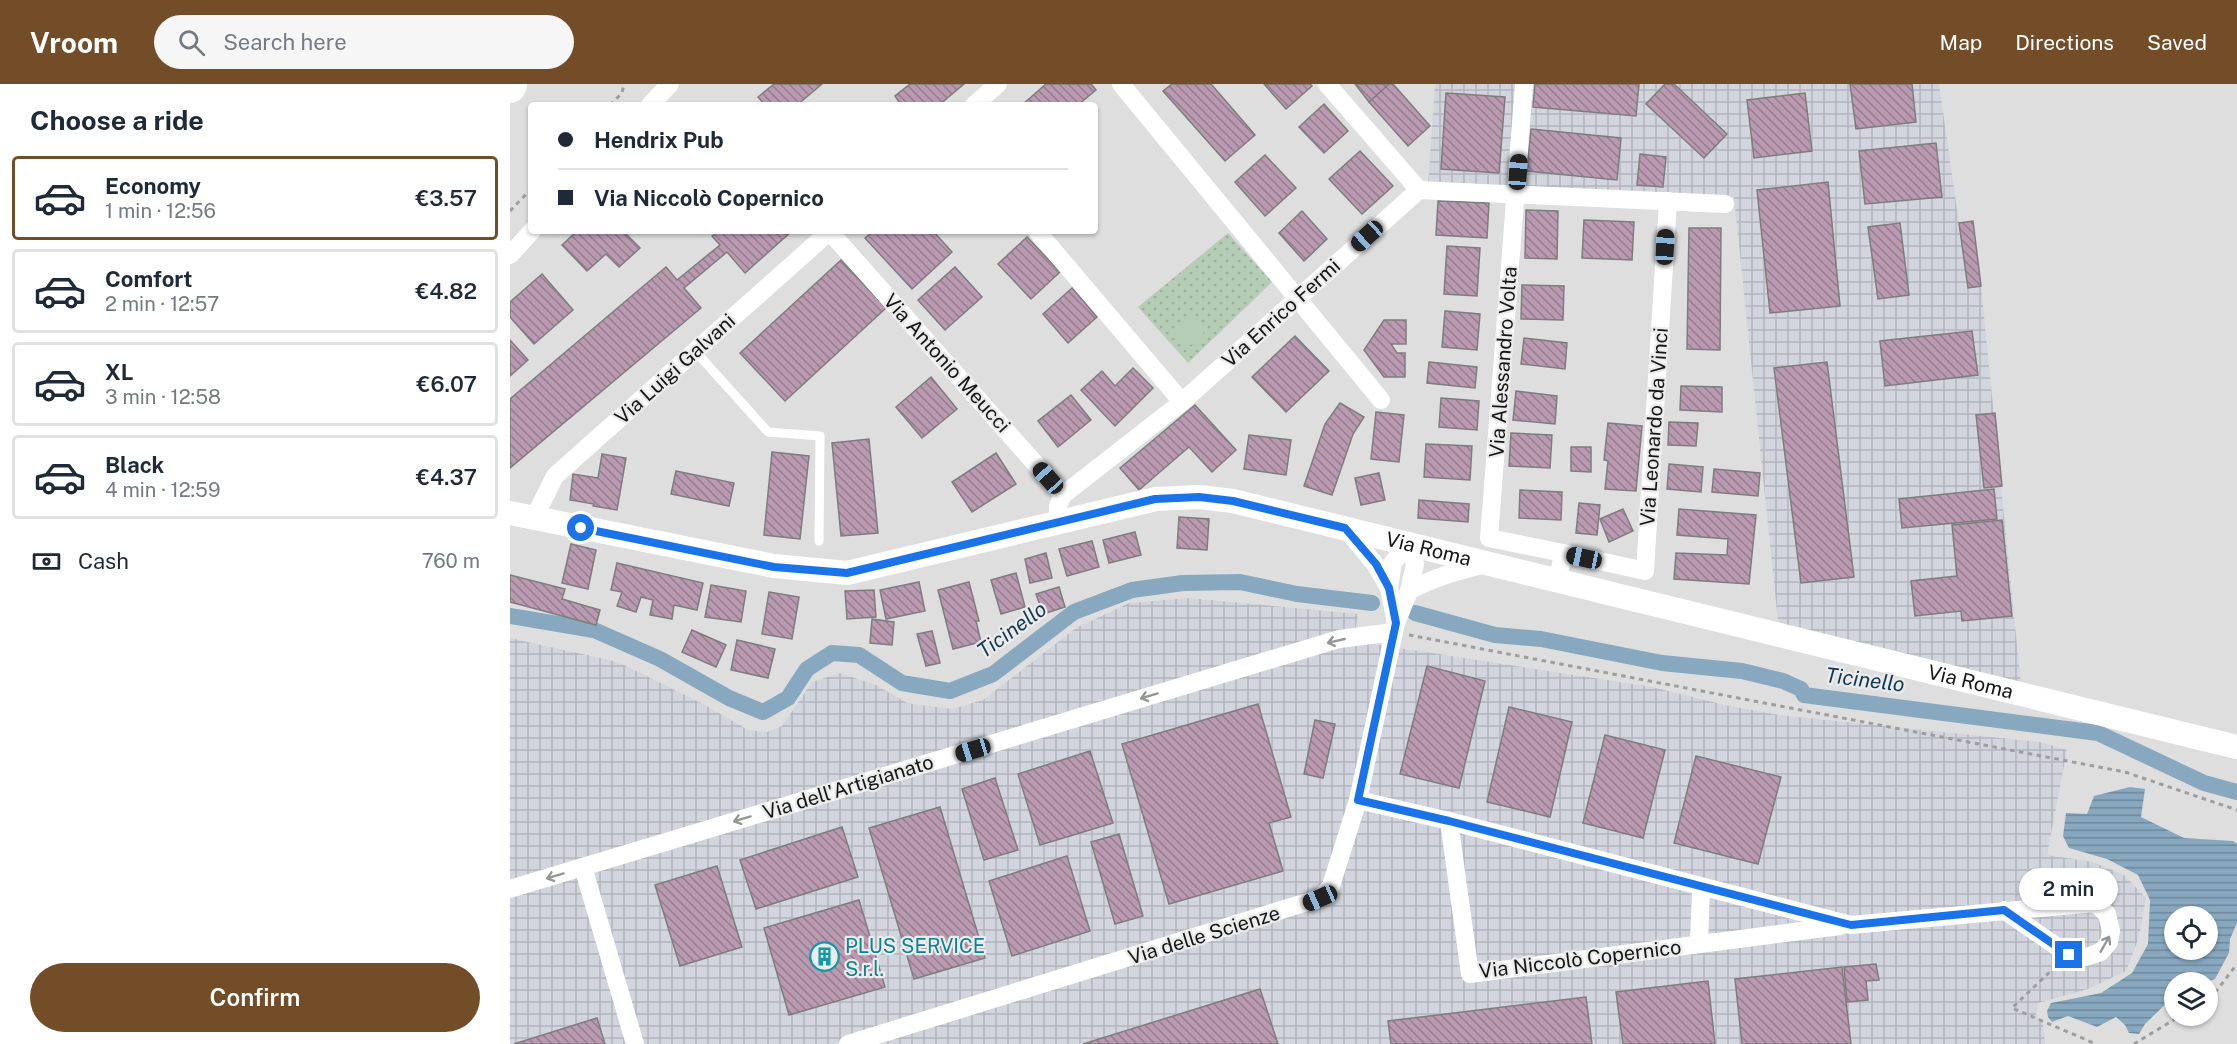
<!DOCTYPE html>
<meta charset="utf-8">
<style>
body{margin:0;font-family:"Public Sans",sans-serif;background:#f6f6f7;color:#1f2937;height:100vh;display:flex;flex-direction:column;font-size:22px;white-space:nowrap}
*{box-sizing:border-box;margin:0}
p{font-size:20px;color:#747a83}
.icon{flex:none;width:33px;height:33px;fill:none;stroke:currentColor;stroke-width:2;stroke-linecap:round;stroke-linejoin:round}
.map{position:relative;flex:1;overflow:hidden}
.panel{display:flex;flex-direction:column;background:#fff;width:510px}
.panel>*{flex:none}
.guide{position:absolute;left:18px;top:18px;width:570px;height:132px;border-radius:6px;box-shadow:0 2px 4px #0004;display:grid;align-content:center;height:132px;padding:0 30px;background:#fff}
.controls{position:absolute;left:1654px;top:822px;display:grid;gap:12px}
.controls a{display:grid;place-items:center;width:54px;height:54px;border-radius:50%;background:#fff;box-shadow:0 2px 4px #0004;font-size:30px}
.end{position:absolute;width:27px;height:27px;margin:-14px;border:8px solid #1a73e8;background:#fff;box-shadow:0 0 0 3px #fff}
.from{border-radius:50%}
.bubble{position:absolute;height:42px;border-radius:21px;background:#fff;box-shadow:0 2px 4px #0004;font-size:20px;font-weight:600;line-height:42px;text-align:center}
.car{position:absolute;width:18px;height:36px;margin:-18px -9px;border-radius:8px;box-shadow:0 0 4px 2px #0007;background:linear-gradient(#222 24%,#8ab4d8 0 40%,#222 0 76%,#8ab4d8 0 86%,#222 0)}
.guide b{display:flex;align-items:center;gap:21px;height:57px;font-size:22px}
.guide b+b{border-top:2px solid #e0e1e3}
.guide i{width:15px;height:15px;background:#1f2937}
ul{padding:0;list-style:none}
li{display:flex;align-items:center;gap:18px;height:84px;margin:0 12px 9px;padding:0 18px;border:3px solid #e0e1e3;border-radius:6px}
li div{flex:1}
li b{display:block;font-size:22px}
li em{font-style:normal;font-weight:600}
li.on{border-color:#724d28}
li>.icon{width:54px;height:54px;stroke-width:1.5}
h2{padding:0 30px;font-size:27px;line-height:72px}
.pay{display:flex;align-items:center;gap:15px;height:66px;padding:0 30px;font-size:22px}
.pay p{margin-inline-start:auto}
.cta{display:flex;gap:12px;margin-top:auto;padding:12px 30px}
.cta a{flex:1;height:69px;border-radius:36px;background:#724d28;color:#fff;font-size:24px;font-weight:600;line-height:69px;text-align:center}
header{display:flex;align-items:center;gap:36px;box-sizing:border-box;height:84px;padding:0 30px;background:#724d28;color:#fff}
header strong{font-size:28px}
nav{display:flex;gap:33px;margin-inline-start:auto;font-size:21px}
.search{width:420px;height:54px;background:#f6f6f7;display:flex;align-items:center;gap:15px;box-sizing:border-box;padding:0 21px;border-radius:33px;color:#747a83;font-size:22px}
main{display:flex;flex:1;min-height:0}
.map>svg:first-child{display:block}
</style>
<header>
<strong>Vroom</strong>
<div class="search"><svg class="icon" aria-label="search" viewBox="0 0 24 24"><circle cx="10" cy="10" r="6"/><path d="M15 15l6 6"/></svg>Search here</div>
<nav><a>Map</a><a>Directions</a><a>Saved</a></nav>
</header>
<main>
<section class="panel">
<h2>Choose a ride</h2>
<ul>
<li class="on"><svg class="icon" aria-label="car" viewBox="0 0 24 24"><path d="M5 17H2v-5l4-1 3-4h7l3 4 3 1v5h-3M9 17h6M6 11h13"/><circle cx="7" cy="17" r="2"/><circle cx="17" cy="17" r="2"/></svg><div><b>Economy</b><p>1 min · 12:56</p></div><em>€3.57</em></li>
<li><svg class="icon" aria-label="car" viewBox="0 0 24 24"><path d="M5 17H2v-5l4-1 3-4h7l3 4 3 1v5h-3M9 17h6M6 11h13"/><circle cx="7" cy="17" r="2"/><circle cx="17" cy="17" r="2"/></svg><div><b>Comfort</b><p>2 min · 12:57</p></div><em>€4.82</em></li>
<li><svg class="icon" aria-label="car" viewBox="0 0 24 24"><path d="M5 17H2v-5l4-1 3-4h7l3 4 3 1v5h-3M9 17h6M6 11h13"/><circle cx="7" cy="17" r="2"/><circle cx="17" cy="17" r="2"/></svg><div><b>XL</b><p>3 min · 12:58</p></div><em>€6.07</em></li>
<li><svg class="icon" aria-label="car" viewBox="0 0 24 24"><path d="M5 17H2v-5l4-1 3-4h7l3 4 3 1v5h-3M9 17h6M6 11h13"/><circle cx="7" cy="17" r="2"/><circle cx="17" cy="17" r="2"/></svg><div><b>Black</b><p>4 min · 12:59</p></div><em>€4.37</em></li>
</ul>
<div class="pay"><svg class="icon" aria-label="cash" viewBox="0 0 24 24"><path d="M3 7h18v10H3z"/><circle cx="12" cy="12" r="2"/></svg>Cash<p>760 m</p></div>
<div class="cta"><a>Confirm</a></div>
</section>
<div class="map">
<svg width="1727" height="960" viewBox="0 0 1727 960">
<defs>
<pattern id="industrial-grid" width="8" height="8" patternUnits="userSpaceOnUse" patternTransform="scale(1.5)"><rect width="8" height="8" fill="#d2d5dd"/><path d="M0 4h8M4 0v8" fill="none" stroke="#b3b6bd"/></pattern>
<pattern id="grass-dots" width="8" height="8" patternUnits="userSpaceOnUse" patternTransform="scale(1.5)"><rect width="8" height="8" fill="#b4cdb4"/><path d="M2 2h.1M6 6h.1" fill="none" stroke="#9aaf9a" stroke-width="1.8" stroke-linecap="round"/></pattern>
<pattern id="water-rules" width="6" height="5" patternUnits="userSpaceOnUse" patternTransform="scale(1.5)"><rect width="6" height="5" fill="#88a8bf"/><path d="M0 2.5h6" fill="none" stroke="#6e889a"/></pattern>
<pattern id="building-back-hatch" width="6" height="6" patternUnits="userSpaceOnUse" patternTransform="scale(1.5)"><rect width="6" height="6" fill="#ba9ab1"/><path d="M-1 5l2 2M0 0l6 6M5-1l2 2" fill="none" stroke="#967c8f"/></pattern>
</defs>
<rect width="100%" height="100%" fill="#dededf"/>
<g fill="url(#industrial-grid)">
<path d="M925,0H1429L1449,139L1463,137L1471,202L1511,601L1269,547L1224,113L918,102Z"/>
<path d="M679,514L848,530L844,557L1142,603L1215,621L1269,631L1530,658L1557,666L1537,771L1583,778L1614,791L1636,814L1629,853L1616,887L1578,905L1528,919L1526,931L1533,940L1535,960H0V554L108,578L195,621L238,646L257,648L272,642L302,598L330,589L366,601L397,619L442,625L473,616L566,544L619,519Z"/>
</g>
<path fill="url(#grass-dots)" d="M718,149L762,198L678,279L628,223Z"/>
<path fill="#b4cdb4" d="M686,234L694,241C695,256 683,265 669,260L665,250C668,240 674,234 686,234Z"/>
<path fill="url(#water-rules)" fill-rule="evenodd" d="M1620,703L1635,705L1631,733L1674,754L1723,757L1727,760V839L1720,855L1719,869L1705,895L1697,898H1665V911L1635,940L1629,950L1619,949L1615,941L1606,933L1587,943L1558,932L1542,938L1538,933L1537,927L1541,919L1591,909L1622,889L1638,860L1640,816L1628,791L1597,775L1559,764L1553,752L1556,729L1577,730L1584,712ZM1665,832H1698V866H1665Z"/>
<g fill="none" stroke-linecap="round" stroke-linejoin="round">
<g stroke="#88a8bf" stroke-width="16">
<path d="M905,529L985,551L1031,555L1152,579L1232,587L1273,597L1291,605L1294,611L1588,649L1694,699L1727,708"/>
<path d="M0,532L84,546L150,575L219,614L253,628L278,614L297,585L322,569L349,571L392,599L440,607L483,590L564,528L622,506L673,499L730,498L787,510L862,519"/>
</g>
</g>
<g fill="url(#building-back-hatch)" stroke="#7e7d7d" stroke-width="1.5">
<path d="M264,0H312L287,21H255L248,13Z"/>
<path d="M400,0H454L429,21H391L385,12Z"/>
<path d="M536,0H581L586,6L568,21H512Z"/>
<path d="M662,0H701L745,51L715,77L653,7Z"/>
<path d="M754,0H800L802,2L776,25Z"/>
<path d="M845,0H883L859,18Z"/>
<path d="M879,0H883L920,42L898,62L859,18Z"/>
<path d="M1025,0H1129L1126,32L1023,23Z"/>
<path d="M1155,0H1164L1217,50L1194,74L1136,20Z"/>
<path d="M1340,0H1402L1406,38L1346,45Z"/>
<path d="M936,9L995,13L989,89L931,85Z"/>
<path d="M1295,9L1302,67L1244,74L1237,16Z"/>
<path d="M814,20L838,47L814,69L789,43Z"/>
<path d="M1021,45L1111,54L1107,96L1017,87Z"/>
<path d="M1426,59L1432,113L1355,120L1349,67Z"/>
<path d="M850,67L883,102L852,130L819,95Z"/>
<path d="M1130,70L1156,73L1153,103L1127,101Z"/>
<path d="M755,71L786,104L755,132L725,98Z"/>
<path d="M1318,98L1330,222L1260,229L1247,106Z"/>
<path d="M928,117L979,119L977,154L926,151Z"/>
<path d="M1016,126L1048,127L1047,175L1015,174Z"/>
<path d="M792,127L817,155L794,177L769,149Z"/>
<path d="M1074,136L1124,138L1122,176L1072,174Z"/>
<path d="M1463,137L1471,202L1458,204L1449,139Z"/>
<path d="M1390,139L1399,211L1368,215L1358,143Z"/>
<path d="M1179,144H1211L1210,266L1177,265Z"/>
<path d="M67,147H113L130,164L109,183L96,170L77,187L52,161Z"/>
<path d="M208,147H282L235,189L217,168L174,204L191,224L0,384V315L156,183L167,196L210,161L202,152Z"/>
<path d="M364,147H423L442,168L402,205L355,154Z"/>
<path d="M517,153L550,188L521,215L488,180Z"/>
<path d="M937,162L970,164L967,212L934,210Z"/>
<path d="M331,176L376,224L275,317L230,269Z"/>
<path d="M445,183L472,213L435,246L408,216Z"/>
<path d="M32,190L63,226L24,260L0,233V218Z"/>
<path d="M1012,201L1054,202L1053,236L1011,235Z"/>
<path d="M562,204L587,233L558,259L533,230Z"/>
<path d="M935,227L970,230L967,266L932,263Z"/>
<path d="M874,236H896V260H881L887,269H895V293H874L854,266Z"/>
<path d="M1462,247L1468,291L1375,302L1370,257Z"/>
<path d="M785,252L819,287L776,328L742,293Z"/>
<path d="M1014,254L1057,259L1055,285L1011,280Z"/>
<path d="M0,256L18,276L0,292Z"/>
<path d="M919,278L967,283L965,304L917,299Z"/>
<path d="M1317,278L1344,493L1291,499L1264,284Z"/>
<path d="M623,284L643,304L605,342L571,306L592,287L605,302Z"/>
<path d="M421,293L447,325L412,354L386,323Z"/>
<path d="M1171,302L1212,303V328L1170,326Z"/>
<path d="M1006,307L1047,312L1045,340L1003,336Z"/>
<path d="M561,311L581,336L548,363L528,337Z"/>
<path d="M931,314L969,317L967,346L929,343Z"/>
<path d="M830,319L854,333L843,350L822,411L794,402L815,340Z"/>
<path d="M685,321L726,366L702,388L679,363L629,406L610,384Z"/>
<path d="M866,328L894,331L889,378L861,375Z"/>
<path d="M1485,329L1492,402L1474,404L1466,331Z"/>
<path d="M1159,338L1188,339L1186,362L1158,361Z"/>
<path d="M1098,339L1132,342L1126,407L1095,405L1098,377L1094,376Z"/>
<path d="M1001,349L1042,351L1040,384L999,382Z"/>
<path d="M739,351L781,356L776,391L734,385Z"/>
<path d="M359,355L368,449L331,452L322,359Z"/>
<path d="M916,360L962,362L960,396L914,393Z"/>
<path d="M1061,363H1081V388L1061,387Z"/>
<path d="M262,368L299,372L290,455L254,451Z"/>
<path d="M486,369L506,400L462,428L442,398Z"/>
<path d="M92,370L116,374L107,426L83,422L84,420L60,416L63,390L88,394Z"/>
<path d="M1159,380L1193,383L1191,408L1157,405Z"/>
<path d="M1204,385L1250,389L1248,412L1202,408Z"/>
<path d="M166,387L224,399L219,422L161,410Z"/>
<path d="M869,389L875,416L851,421L845,394Z"/>
<path d="M1484,405L1487,435L1392,444L1389,415Z"/>
<path d="M1010,406L1052,408L1051,436L1009,434Z"/>
<path d="M909,416L959,420L958,438L908,434Z"/>
<path d="M1069,419L1090,421L1087,451L1066,449Z"/>
<path d="M1113,425L1123,447L1099,458L1090,435Z"/>
<path d="M1169,425L1246,431L1239,500L1164,495L1166,469L1217,471L1218,455L1167,451Z"/>
<path d="M669,433L699,435L697,466L667,464Z"/>
<path d="M1492,436L1502,532L1452,537L1451,527L1405,532L1401,497L1447,492L1442,441Z"/>
<path d="M625,448L631,471L599,479L593,456Z"/>
<path d="M582,457L589,483L557,492L549,465Z"/>
<path d="M61,460L86,466L78,505L52,499Z"/>
<path d="M536,469L542,494L520,499L515,475Z"/>
<path d="M107,479L193,499L187,526L164,521L162,535L140,531L143,516L131,513L126,528L107,522L112,508L101,506Z"/>
<path d="M506,489L515,523L491,530L481,496Z"/>
<path d="M0,491L55,505L52,515L90,526L86,541L0,518Z"/>
<path d="M409,498L415,527L376,535L370,506Z"/>
<path d="M459,498L469,537H466L471,558L443,565L428,506Z"/>
<path d="M201,501L236,507L231,538L195,533Z"/>
<path d="M549,503L555,523L533,530L526,510Z"/>
<path d="M364,506L366,533L337,535L335,507Z"/>
<path d="M259,508L289,513L282,555L252,550Z"/>
<path d="M362,535L384,538L382,561L360,559Z"/>
<path d="M182,546L216,561L206,583L172,568Z"/>
<path d="M422,547L430,579L416,582L407,550Z"/>
<path d="M227,556L265,565L258,594L221,586Z"/>
<path d="M917,582L975,597L949,704L890,690Z"/>
<path d="M748,620L781,733L759,739L773,787L659,820L612,660Z"/>
<path d="M999,623L1062,638L1040,733L977,718Z"/>
<path d="M805,636L825,640L813,694L794,690Z"/>
<path d="M1095,651L1155,666L1133,754L1073,739Z"/>
<path d="M580,667L603,739L530,761L508,690Z"/>
<path d="M1186,672L1271,693L1248,780L1164,759Z"/>
<path d="M485,694L508,766L474,776L452,705Z"/>
<path d="M430,723L475,874L404,895L359,744Z"/>
<path d="M332,743L348,793L246,825L230,776Z"/>
<path d="M609,750L633,832L605,840L581,758Z"/>
<path d="M557,772L580,847L502,872L479,797Z"/>
<path d="M207,782L232,863L170,882L145,801Z"/>
<path d="M349,816L375,903L279,931L254,844Z"/>
<path d="M1366,880L1369,896L1356,897L1358,916L1337,918L1334,883Z"/>
<path d="M1332,883L1341,960H1232L1225,895Z"/>
<path d="M1198,897L1205,960H1113L1106,908Z"/>
<path d="M750,905L768,960H573Z"/>
<path d="M1076,913L1082,960H881L878,937Z"/>
<path d="M87,934L95,960H4Z"/>
</g>
<g fill="none" stroke-linecap="round" stroke-linejoin="round">
<g stroke="#9e9e9f" stroke-width="3" stroke-dasharray="4.5 4.5" stroke-linecap="butt">
<path d="M100,21L112,9L114,0"/>
<path d="M0,127L21,105"/>
<path d="M899,551L1615,688L1727,726"/>
<path d="M1546,882L1502,924L1586,960"/>
<path d="M1698,914L1704,910L1727,880"/>
<path d="M1624,960L1670,932"/>
</g>
<path stroke="#fff" stroke-width="9" d="M185,267L258,348L310,352L309,457"/>
<g stroke="#fff" stroke-width="18">
<path d="M611,0L871,316"/>
<path d="M817,0L909,106"/>
<path d="M1014,0L979,454L1053,469L1048,496"/>
<path d="M140,21L160,0"/>
<path d="M464,21L488,0"/>
<path d="M527,147L672,318"/>
<path d="M320,148L553,411"/>
<path d="M0,171L22,147"/>
<path d="M24,434L45,392L320,147"/>
<path d="M548,437V422L553,411L672,318L909,106L1215,120"/>
<path d="M835,444L865,480L879,504"/>
<path d="M1053,469L1135,487L1158,117"/>
<path d="M899,507C924,493 948,487 976,480"/>
<path d="M886,539L879,504L883,478L900,460"/>
<path d="M848,716L939,737L1341,841L1585,819L1597,830L1601,847L1599,858L1591,868L1576,873L1559,871L1494,826"/>
<path d="M939,737L960,890L1330,842"/>
<path d="M73,783L125,960"/>
<path d="M0,805L829,555L884,548"/>
<path d="M1189,859L1191,803"/>
<path d="M338,960L810,814L821,802L848,716L886,539L899,507L905,480L900,460"/>
</g>
<path stroke="#fff" stroke-width="24" id="s1" d="M0,429L264,482L337,489L646,415L689,413L723,417L1727,663"/>
<path stroke="#fff" stroke-width="32" d="M0,3L1,0"/>
</g>
<defs><path id="oneway-shaft" d="M-6 0H5M1.5-3L5.5 0L1.5 3" fill="none" stroke-width="1.6" stroke-linecap="round" stroke-linejoin="round" transform="scale(1.5)"/></defs>
<g stroke="#959696">
<use href="#oneway-shaft" transform="translate(826 557) rotate(167)"/>
<use href="#oneway-shaft" transform="translate(639 612) rotate(163)"/>
<use href="#oneway-shaft" transform="translate(232 735) rotate(163)"/>
<use href="#oneway-shaft" transform="translate(45 792) rotate(163)"/>
<use href="#oneway-shaft" transform="translate(1595 860) rotate(-60)"/>
</g>
<g fill="none" stroke-linecap="round" stroke-linejoin="round">
<path stroke="#1a73e8" stroke-width="8" d="M71,444L264,483L337,489L645,415L689,413L723,417L835,444L866,480L879,504L886,539L848,716L939,737L1341,841L1494,826L1559,871"/>
</g>
<defs>
<symbol id="building-ring" viewBox="-11 -11 22 22"><circle r="9.5" fill="#ebebec" stroke="#0f9aa8" stroke-width="1.5"/><path d="M-4-6H4V6H1V3H-1V6H-4ZM-2.5-4.3h1.7v1.8h-1.7ZM.8-4.3h1.7v1.8H.8ZM-2.5-1h1.7V.8h-1.7ZM.8-1h1.7V.8H.8Z" fill="#0f9aa8"/></symbol>
</defs>
<g fill-rule="evenodd">
<use href="#building-ring" x="298" y="856" width="33" height="33"/>
</g>
<g text-anchor="middle" stroke-width="4.5" stroke-linejoin="round" paint-order="stroke">
<g font-size="20" fill="#141515" stroke="#ebebec">
<text transform="translate(771 229) rotate(-42)" y="7">Via Enrico Fermi</text>
<text transform="translate(993 278) rotate(-86)" y="7">Via Alessandro Volta</text>
<text transform="translate(437 279) rotate(48)" y="7">Via Antonio Meucci</text>
<text transform="translate(165 285) rotate(-42)" y="7">Via Luigi Galvani</text>
<text transform="translate(1144 343) rotate(-86)" y="7">Via Leonardo da Vinci</text>
<text dy="7" stroke="none"><textPath href="#s1" startOffset="939">Via Roma</textPath></text>
<text dy="7" stroke="none"><textPath href="#s1" startOffset="1497">Via Roma</textPath></text>
<text transform="translate(338 703) rotate(-17)" y="7">Via dell'Artigianato</text>
<text transform="translate(694 851) rotate(-17)" y="7">Via delle Scienze</text>
<text transform="translate(1070 875) rotate(-7)" y="7">Via Niccolò Copernico</text>
</g>
<g font-size="20" fill="#0d838f" stroke="#ebebec" text-anchor="start">
<text x="335" y="869">PLUS SERVICE<tspan x="335" dy="23">S.r.l.</tspan></text>
</g>
<g font-size="21" font-style="italic" fill="#0f3952" stroke="#ebebec">
<text transform="translate(502 546) rotate(-36)" y="7">Ticinello</text>
<text transform="translate(1355 596) rotate(7)" y="7">Ticinello</text>
</g>
</g>
</svg>
<div class="controls">
<a><svg class="icon" aria-label="locate" viewBox="0 0 24 24"><circle cx="12" cy="12" r="6"/><path d="M12 2v4M12 18v4M2 12h4M18 12h4"/></svg></a>
<a><svg class="icon" aria-label="layers" viewBox="0 0 24 24"><path d="M12 4l9 5-9 5-9-5zM3 14l9 5 9-5"/></svg></a>
</div>
<i class="end from" style="left:71px;top:444px"></i>
<i class="end" style="left:1559px;top:871px"></i>
<div class="bubble" style="left:1509px;top:784px;width:99px">2 min</div>
<i class="car" style="left:1008px;top:88px;rotate:4deg"></i>
<i class="car" style="left:857px;top:152px;rotate:228deg"></i>
<i class="car" style="left:1155px;top:163px;rotate:3deg"></i>
<i class="car" style="left:538px;top:394px;rotate:318deg"></i>
<i class="car" style="left:1074px;top:474px;rotate:282deg"></i>
<i class="car" style="left:463px;top:666px;rotate:253deg"></i>
<i class="car" style="left:810px;top:814px;rotate:246deg"></i>
<div class="guide">
<b><i class="from"></i>Hendrix Pub</b>
<b><i></i>Via Niccolò Copernico</b>
</div>
</div>
</main>
